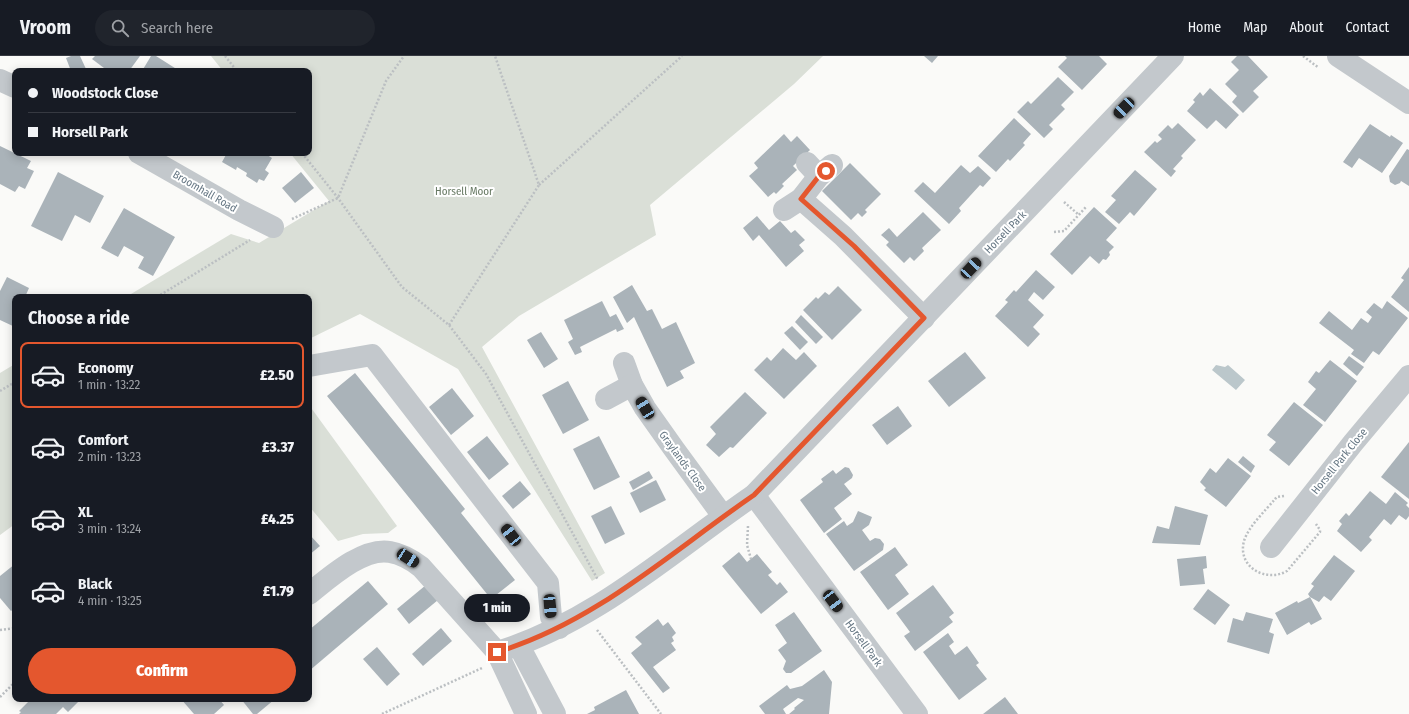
<!DOCTYPE html>
<meta charset="utf-8">
<style>
body{margin:0;font-family:"Fira Sans Condensed",sans-serif;background:#20242c;color:#f1f3f6;height:100vh;display:flex;flex-direction:column;font-size:15px;white-space:nowrap}
*{box-sizing:border-box;margin:0}
p{font-size:13px;color:#9ea1a6}
.icon{flex:none;width:22px;height:22px;fill:none;stroke:currentColor;stroke-width:2;stroke-linecap:round;stroke-linejoin:round}
.map{position:relative;flex:1;overflow:hidden}
.side{position:absolute;left:12px;top:238px;width:300px;height:408px;display:flex;flex-direction:column;background:#171b24;border-radius:8px;box-shadow:0 2px 10px #0003}
.side>*{flex:none}
.hud{position:absolute;left:12px;top:12px;width:300px;height:88px;border-radius:8px;box-shadow:0 2px 10px #0003;display:grid;align-content:center;height:88px;padding:0 16px;background:#171b24}
.end{position:absolute;width:18px;height:18px;margin:-9px;border:5px solid #e4572e;background:#fff;box-shadow:0 0 0 2px #fff}
.from{border-radius:50%}
.bubble{position:absolute;height:28px;border-radius:14px;background:#171b24;box-shadow:0 2px 10px #0003;font-size:13px;font-weight:800;line-height:28px;text-align:center}
.car{position:absolute;width:12px;height:24px;margin:-12px -6px;border-radius:5px;box-shadow:0 0 3px 1px #0007;background:linear-gradient(#222 24%,#8ab4d8 0 40%,#222 0 76%,#8ab4d8 0 86%,#222 0)}
.hud b{display:flex;align-items:center;gap:14px;height:38px;font-size:15px}
.hud b+b{border-top:1px solid #363941}
.hud i{width:10px;height:10px;background:#f1f3f6}
ul{padding:0;list-style:none}
li{display:flex;align-items:center;gap:12px;height:66px;margin:0 8px 6px;padding:0 8px;border:2px solid transparent;border-radius:8px}
li div{flex:1}
li b{display:block;font-size:15px}
li em{font-style:normal;font-weight:800}
li.selected{border-color:#e4572e}
li>.icon{width:36px;height:36px;stroke-width:1.5}
h2{padding:0 16px;font-size:18px;line-height:48px}
.button{display:flex;gap:8px;margin-top:auto;padding:8px 16px}
.button a{flex:1;height:46px;border-radius:24px;background:#e4572e;color:#fff;font-size:16px;font-weight:800;line-height:46px;text-align:center}
header{display:flex;align-items:center;gap:24px;box-sizing:border-box;height:56px;padding:0 20px;background:#171b24;border-bottom:1px solid #363941}
header strong{font-size:19px}
nav{display:flex;gap:22px;margin-inline-start:auto;font-size:14px}
.search{width:280px;height:36px;background:#20242c;display:flex;align-items:center;gap:10px;box-sizing:border-box;padding:0 14px;border-radius:22px;color:#9ea1a6;font-size:15px}
.map>svg:first-child{display:block}
</style>
<header>
<strong>Vroom</strong>
<div class="search"><svg class="icon" aria-label="search" viewBox="0 0 24 24"><circle cx="10" cy="10" r="6"/><path d="M15 15l6 6"/></svg>Search here</div>
<nav><a>Home</a><a>Map</a><a>About</a><a>Contact</a></nav>
</header>
<div class="map">
<svg width="1409" height="658" viewBox="0 0 1409 658">
<rect width="100%" height="100%" fill="#fafaf8"/>
<g fill="#dadfd7">
<path d="M211,0H823L794,28L650,149L656,179L519,260L482,291L605,517L592,525L458,313L360,258L309,283V241H126L231,178L259,187L329,145L290,97H309V15H223Z"/>
<path d="M15,308V468L0,479V317Z"/>
<path d="M309,349L397,470L388,477L363,478L338,485L309,450Z"/>
</g>
<path fill="#bbc7cb" d="M1216,309L1225,311L1228,309L1245,324L1236,334L1212,314Z"/>
<g fill="#aab3b9">
<path d="M71,0H80L86,13L82,15H71L66,2Z"/>
<path d="M95,0H140L129,15H108L92,3Z"/>
<path d="M151,0H156L178,14L177,15H142Z"/>
<path d="M924,0H938L932,7Z"/>
<path d="M1065,0H1099L1107,8L1082,34L1058,11L1067,2Z"/>
<path d="M1237,0H1248L1268,21L1253,35L1259,41L1243,57L1232,46L1237,40L1225,28L1239,14L1231,6Z"/>
<path d="M1058,21L1074,36L1061,49L1065,53L1049,69L1053,73L1044,82L1017,56L1028,45L1031,48Z"/>
<path d="M1210,32L1239,59L1226,73L1216,64L1207,73L1187,55L1195,46L1193,44L1200,36L1203,40Z"/>
<path d="M1014,62L1031,78L1023,87L1025,89L1010,105L1008,103L996,116L978,100Z"/>
<path d="M1178,67L1196,84L1181,100L1183,102L1173,113L1176,115L1171,121L1144,96L1155,85L1157,87L1162,83L1158,79L1168,69L1172,73Z"/>
<path d="M1370,68L1390,81L1391,79L1403,87L1382,117L1359,102L1352,112L1343,106Z"/>
<path d="M784,78L791,86L797,80L810,94L793,110L797,114L782,128L784,130L776,138L774,136L768,141L749,120L758,112L754,107Z"/>
<path d="M0,90L31,105L27,112L34,115L25,133L19,130L15,136L0,128Z"/>
<path d="M1407,93L1409,94V130L1401,125L1400,127L1395,129L1390,126L1389,120Z"/>
<path d="M227,97H264L272,102L265,114L269,117L264,125L259,123L257,127L246,120L247,117L237,111L236,114L222,106Z"/>
<path d="M850,107L881,138L865,154L867,156L862,161L858,157L851,164L822,135Z"/>
<path d="M961,109L970,117L978,110L991,122L983,131L980,129L959,152L961,155L949,168L914,135L923,126L935,137Z"/>
<path d="M1135,114L1157,133L1134,160L1130,156L1119,168L1105,156L1116,144L1111,140Z"/>
<path d="M58,116L104,140L90,167L75,159L62,185L31,170Z"/>
<path d="M301,116L314,132L295,147L282,132Z"/>
<path d="M1094,151L1117,172L1106,184L1114,191L1109,196L1110,199L1106,204L1103,203L1099,208L1090,200L1072,219L1050,198Z"/>
<path d="M124,152L175,181L153,220L138,212L144,201L124,190L118,201L101,192Z"/>
<path d="M923,156L941,174L922,192L924,195L914,205L910,201L904,207L886,189L889,186L881,179L889,172L897,181Z"/>
<path d="M757,160L769,174L780,165L791,177L795,174L805,184L799,189L804,195L786,211L759,179L753,185L743,172Z"/>
<path d="M1409,211V256L1391,241L1404,224L1401,222Z"/>
<path d="M1036,214L1055,231L1043,244L1034,236L1028,244L1044,259L1033,271L1040,278L1028,291L995,260L1008,246L1005,244L1014,234L1016,236Z"/>
<path d="M7,221L29,232L25,241H15V271L0,264V235Z"/>
<path d="M632,229L647,255L652,253L662,273L676,266L695,307L680,315L684,322L667,331L634,261L627,267L613,241Z"/>
<path d="M838,230L862,254L832,284L803,254L816,241L818,243L825,236L829,239Z"/>
<path d="M602,245L610,261L616,258L624,273L617,276L616,273L580,291L582,296L575,299L568,286L573,283L564,264Z"/>
<path d="M1387,245L1408,262L1379,299L1373,295L1364,307L1351,298L1354,294L1319,267L1329,255L1352,274L1361,262L1368,267L1372,261L1366,256L1374,247L1382,253Z"/>
<path d="M801,259L823,281L816,288L795,266Z"/>
<path d="M792,270L808,286L800,294L784,277Z"/>
<path d="M541,276L558,303L544,312L527,284Z"/>
<path d="M783,292L796,304L804,296L817,310L784,343L754,314L767,301L771,305Z"/>
<path d="M965,296L986,322L949,351L928,325Z"/>
<path d="M1349,300L1364,311L1357,320L1343,308Z"/>
<path d="M1330,304L1357,325L1325,366L1303,349L1316,333L1308,326L1316,315L1319,317Z"/>
<path d="M355,317L465,453L461,457L515,524L491,543L327,340Z"/>
<path d="M568,325L589,364L563,378L542,339Z"/>
<path d="M452,332L474,360L451,379L429,351Z"/>
<path d="M745,336L767,357L733,392L730,391L719,401L706,389L716,378L710,371Z"/>
<path d="M1294,346L1323,369L1289,410L1269,394L1276,386L1267,379Z"/>
<path d="M898,350L912,370L887,389L872,369Z"/>
<path d="M487,380L509,408L489,424L467,396Z"/>
<path d="M599,380L620,421L594,434L573,393Z"/>
<path d="M1409,386V443L1381,421Z"/>
<path d="M1243,400L1255,410L1251,417L1238,406Z"/>
<path d="M1228,402L1251,420L1226,451L1204,434L1206,432L1200,426L1210,412L1216,417Z"/>
<path d="M845,411L849,412L853,419L852,422L844,428L852,438L834,452L842,463L824,477L800,444L823,426L821,423L833,414L836,418Z"/>
<path d="M649,415L653,422L633,434L629,426Z"/>
<path d="M656,424L666,444L640,457L630,437Z"/>
<path d="M520,425L531,438L513,453L502,440Z"/>
<path d="M1370,435L1386,448L1395,436L1408,447L1406,449L1409,452V460L1406,464L1399,459L1391,469L1384,463L1369,481L1372,484L1361,496L1337,475L1342,468L1339,465L1346,457L1349,460Z"/>
<path d="M611,450L625,478L605,488L591,460Z"/>
<path d="M1175,450L1208,459L1200,489L1152,487L1157,470L1169,473Z"/>
<path d="M858,455L872,461L869,469L862,474L870,485L875,482L880,483L884,488L883,494L854,515L826,478L844,465L847,470L853,466Z"/>
<path d="M309,478L320,490L309,499Z"/>
<path d="M895,491L908,509L895,519L909,538L888,554L860,516Z"/>
<path d="M739,496L747,506L757,498L772,516L768,519L777,529L780,526L788,536L761,558L722,510Z"/>
<path d="M1334,499L1355,515L1331,545L1324,540L1319,546L1310,541L1308,538L1314,530L1311,528Z"/>
<path d="M1206,500L1207,512L1203,513L1205,528L1180,530L1177,503Z"/>
<path d="M15,508V552L11,555L0,542V520Z"/>
<path d="M368,525L388,548L309,615V574Z"/>
<path d="M426,529L438,544L409,568L397,553Z"/>
<path d="M933,529L954,557L949,561L953,566L915,595L904,580L910,576L896,557Z"/>
<path d="M1208,533L1230,549L1215,569L1193,553Z"/>
<path d="M1310,541L1322,563L1311,569L1309,566L1287,579L1275,557L1297,545L1298,547Z"/>
<path d="M794,556L822,595L791,617H786L783,613L786,605L778,594L787,587L775,569Z"/>
<path d="M1246,556L1273,563L1269,576L1274,578L1269,598L1227,586L1233,562L1243,565Z"/>
<path d="M658,563L663,570L668,566L676,577L672,581L674,585L671,587L676,594L653,611L670,632L663,637L631,597L642,588L635,581Z"/>
<path d="M441,572L452,585L423,610L412,598Z"/>
<path d="M948,577L954,586L949,590L955,599L967,590L979,607L976,609L987,623L959,644L923,596Z"/>
<path d="M377,591L400,618L387,630L363,603Z"/>
<path d="M824,614L832,626L829,658H789L795,653L794,652L804,644L798,642L783,653L786,658H765L759,650L787,629L790,633L802,630Z"/>
<path d="M626,634L639,658H587L595,654L594,651Z"/>
<path d="M1005,641L1018,658H983Z"/>
<path d="M31,643H81L68,656L63,651L56,658H19L21,656L19,655Z"/>
<path d="M181,643H219L224,649L214,658H194Z"/>
<path d="M241,643H275L257,658H253Z"/>
</g>
<g fill="none" stroke-linecap="round" stroke-linejoin="round">
<g stroke="#bbbfc2" stroke-width="2.5" stroke-dasharray="2 2" stroke-linecap="butt">
<path d="M225,0L237,15"/>
<path d="M1303,0L1319,12"/>
<path d="M302,97L338,142L402,231L449,269L486,318L598,524"/>
<path d="M539,129L682,0"/>
<path d="M1064,146L1079,159"/>
<path d="M292,163L338,142L386,25L404,0"/>
<path d="M1054,176L1064,175L1086,151"/>
<path d="M157,241L250,184"/>
<path d="M449,269L539,129L495,0"/>
<path d="M0,335L15,326"/>
<path d="M1284,440L1277,441L1275,443C1266,454 1248,471 1244,485C1237,511 1266,527 1287,515L1320,476V474L1316,468"/>
<path d="M748,470L747,489L751,503"/>
<path d="M0,574L15,572"/>
<path d="M597,574L661,658"/>
<path d="M0,641L15,626"/>
<path d="M382,658L482,612"/>
</g>
<g stroke="#c3c8cc" stroke-width="22">
<path d="M1338,0L1409,47"/>
<path d="M0,24L15,31"/>
<path d="M139,97L239,154L273,171"/>
<path d="M807,107L819,120"/>
<path d="M801,143L843,180L924,262"/>
<path d="M784,154L801,143L819,120L832,109"/>
<path d="M624,307L632,329L645,352L674,393L723,460"/>
<path d="M309,310L372,299L548,527L551,561L559,572"/>
<path d="M606,343L632,329"/>
<path d="M754,439L917,658"/>
<path d="M1271,491L1353,387L1409,320"/>
<path d="M309,538C329,522 363,491 390,496C402,498 412,504 421,511L497,596C595,567 672,495 754,439L1173,0"/>
<path d="M519,590L555,658"/>
<path d="M497,596L526,658"/>
</g>
</g>
<g fill="none" stroke-linecap="round" stroke-linejoin="round">
<path stroke="#e4572e" stroke-width="5" d="M497,596C595,567 672,495 754,439L924,262L854,190L801,143L819,120L826,115"/>
</g>
<g text-anchor="middle" stroke-width="4" stroke-linejoin="round" paint-order="stroke">
<g font-size="11" fill="#657683" stroke="#fff">
<text transform="translate(205 135) rotate(30)" y="4">Broomhall Road</text>
<text transform="translate(1005 176) rotate(-46)" y="4">Horsell Park</text>
<text transform="translate(683 405) rotate(54)" y="4">Graylands Close</text>
<text transform="translate(1339 405) rotate(-51)" y="4">Horsell Park Close</text>
<text transform="translate(864 587) rotate(54)" y="4">Horsell Park</text>
</g>
<g font-size="11" fill="#687a64" stroke="#fff">
<text x="464" y="139">Horsell Moor</text>
</g>
</g>
</svg>
<i class="end from" style="left:826px;top:115px"></i>
<i class="end" style="left:497px;top:596px"></i>
<div class="bubble" style="left:464px;top:538px;width:66px">1 min</div>
<i class="car" style="left:1124px;top:52px;rotate:224deg"></i>
<i class="car" style="left:971px;top:212px;rotate:43deg"></i>
<i class="car" style="left:645px;top:352px;rotate:329deg"></i>
<i class="car" style="left:511px;top:479px;rotate:322deg"></i>
<i class="car" style="left:408px;top:502px;rotate:123deg"></i>
<i class="car" style="left:833px;top:545px;rotate:143deg"></i>
<i class="car" style="left:550px;top:550px;rotate:175deg"></i>
<div class="hud">
<b><i class="from"></i>Woodstock Close</b>
<b><i></i>Horsell Park</b>
</div>
<section class="side">
<h2>Choose a ride</h2>
<ul>
<li class="selected"><svg class="icon" aria-label="car" viewBox="0 0 24 24"><path d="M5 17H2v-5l4-1 3-4h7l3 4 3 1v5h-3M9 17h6M6 11h13"/><circle cx="7" cy="17" r="2"/><circle cx="17" cy="17" r="2"/></svg><div><b>Economy</b><p>1 min · 13:22</p></div><em>£2.50</em></li>
<li><svg class="icon" aria-label="car" viewBox="0 0 24 24"><path d="M5 17H2v-5l4-1 3-4h7l3 4 3 1v5h-3M9 17h6M6 11h13"/><circle cx="7" cy="17" r="2"/><circle cx="17" cy="17" r="2"/></svg><div><b>Comfort</b><p>2 min · 13:23</p></div><em>£3.37</em></li>
<li><svg class="icon" aria-label="car" viewBox="0 0 24 24"><path d="M5 17H2v-5l4-1 3-4h7l3 4 3 1v5h-3M9 17h6M6 11h13"/><circle cx="7" cy="17" r="2"/><circle cx="17" cy="17" r="2"/></svg><div><b>XL</b><p>3 min · 13:24</p></div><em>£4.25</em></li>
<li><svg class="icon" aria-label="car" viewBox="0 0 24 24"><path d="M5 17H2v-5l4-1 3-4h7l3 4 3 1v5h-3M9 17h6M6 11h13"/><circle cx="7" cy="17" r="2"/><circle cx="17" cy="17" r="2"/></svg><div><b>Black</b><p>4 min · 13:25</p></div><em>£1.79</em></li>
</ul>
<div class="button"><a>Confirm</a></div>
</section>
</div>
